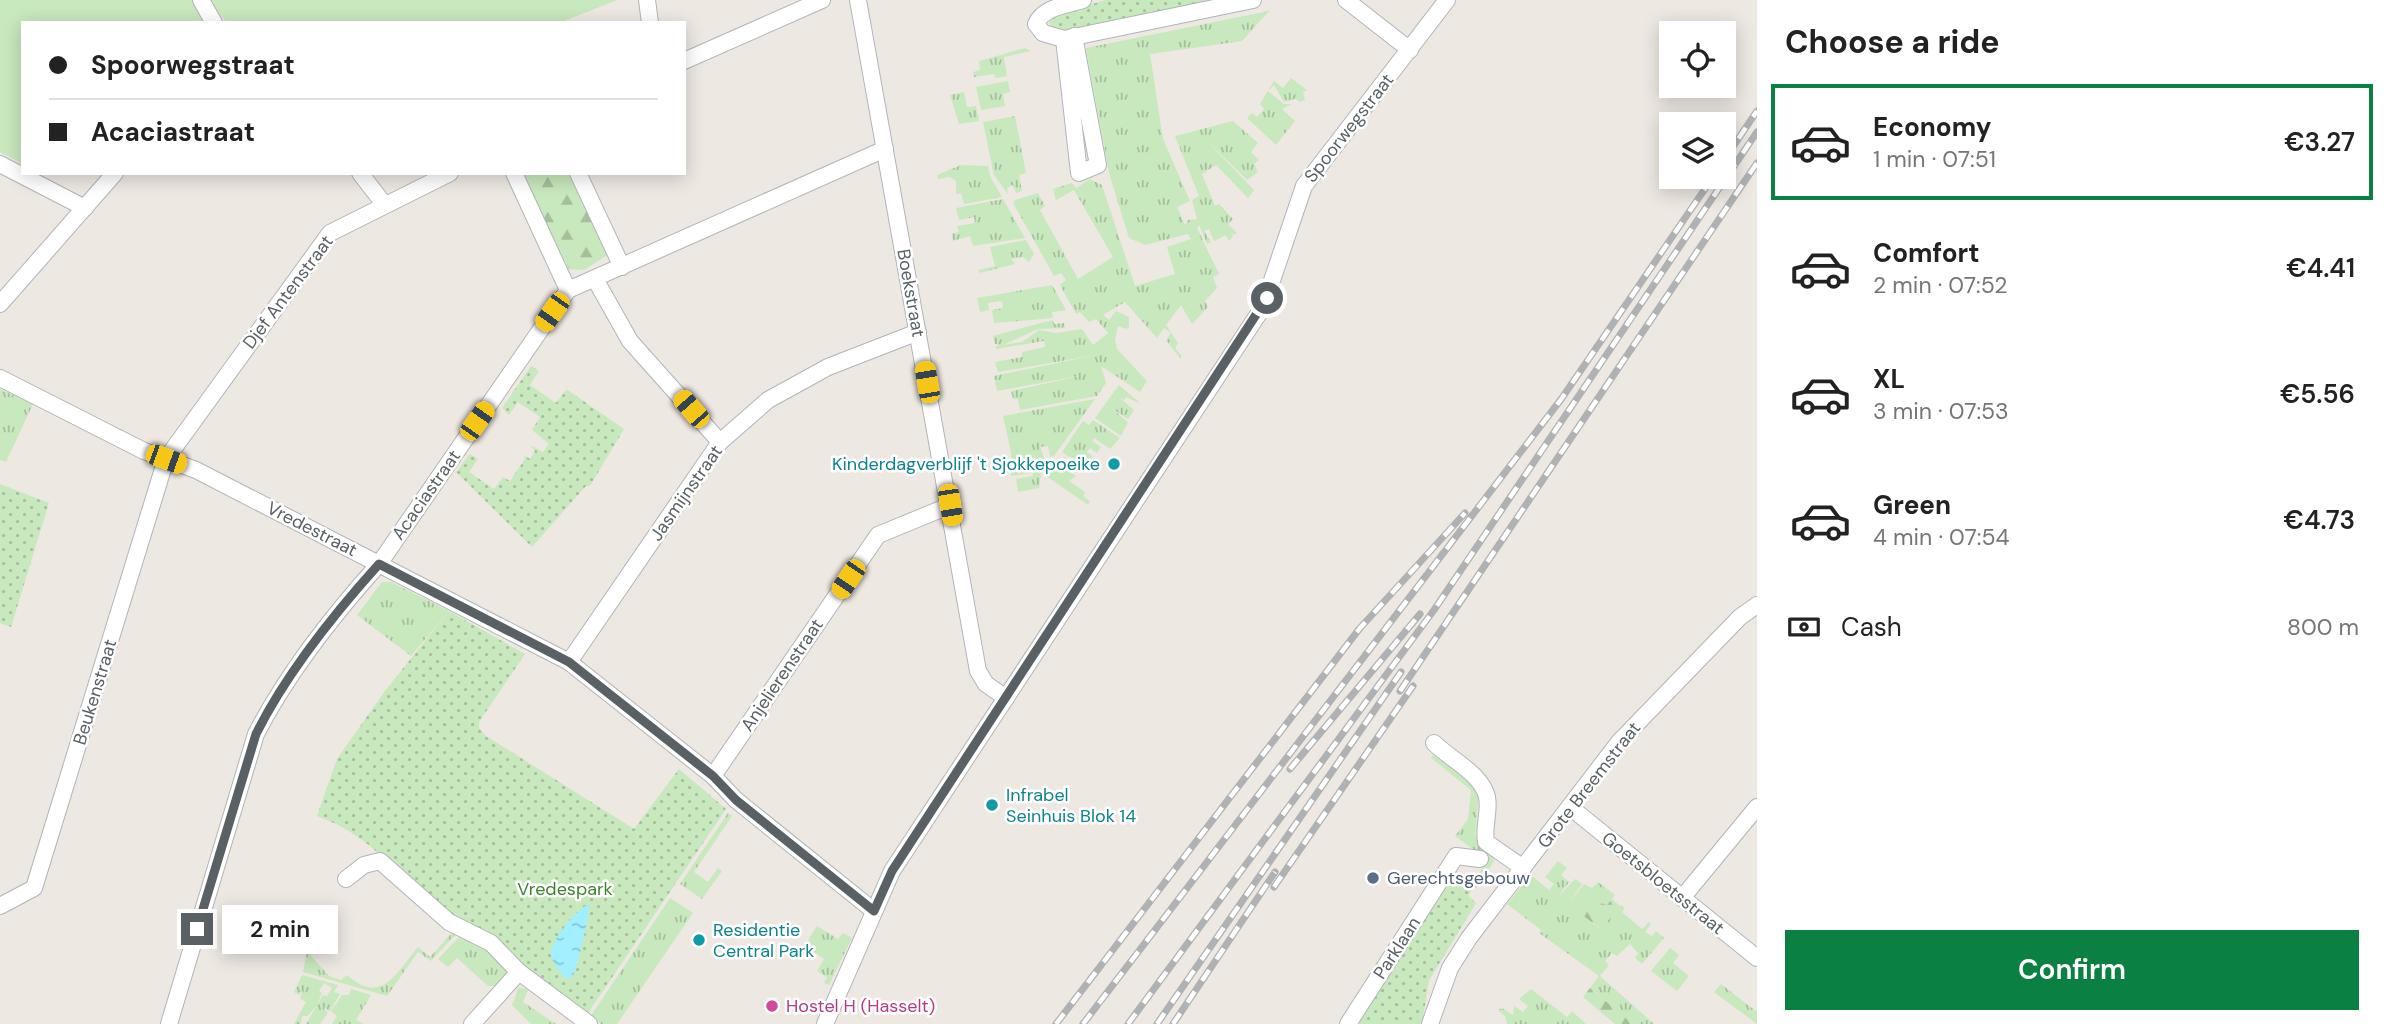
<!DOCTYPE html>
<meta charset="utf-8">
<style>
body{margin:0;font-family:"DM Sans",sans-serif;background:#f6f6f6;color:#222;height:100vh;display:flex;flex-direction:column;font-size:26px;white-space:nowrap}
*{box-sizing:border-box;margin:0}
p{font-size:23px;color:#767676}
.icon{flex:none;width:38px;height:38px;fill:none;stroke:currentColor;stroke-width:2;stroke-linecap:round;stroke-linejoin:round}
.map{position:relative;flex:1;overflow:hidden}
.sheet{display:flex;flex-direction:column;background:#fff;width:630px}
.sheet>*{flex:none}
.guide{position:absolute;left:21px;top:21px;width:665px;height:154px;border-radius:0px;box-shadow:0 4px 18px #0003;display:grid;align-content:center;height:154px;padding:0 28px;background:#fff}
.buttons{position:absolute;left:1659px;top:21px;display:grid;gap:14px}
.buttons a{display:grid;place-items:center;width:77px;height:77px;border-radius:0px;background:#fff;box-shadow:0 4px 18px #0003;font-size:35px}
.end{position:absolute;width:32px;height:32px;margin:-16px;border:9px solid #5a6164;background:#fff;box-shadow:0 0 0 4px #fff}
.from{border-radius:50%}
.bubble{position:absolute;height:49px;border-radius:0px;background:#fff;box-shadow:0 4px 18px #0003;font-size:23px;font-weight:600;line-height:49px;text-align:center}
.car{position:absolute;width:21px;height:42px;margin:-21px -10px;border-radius:9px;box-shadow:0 0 5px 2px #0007;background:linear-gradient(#f5c518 24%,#345 0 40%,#f5c518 0 76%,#345 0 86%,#f5c518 0)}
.guide b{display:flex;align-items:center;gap:24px;height:66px;font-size:26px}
.guide b+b{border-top:2px solid #e0e0e0}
.guide i{width:18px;height:18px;background:#222}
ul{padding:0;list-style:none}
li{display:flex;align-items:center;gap:21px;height:116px;margin:0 14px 10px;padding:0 14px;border:4px solid transparent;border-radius:0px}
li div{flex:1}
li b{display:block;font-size:26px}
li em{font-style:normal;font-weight:600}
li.on{border-color:#0b8043}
li>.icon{width:63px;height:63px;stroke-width:1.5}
h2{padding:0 28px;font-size:32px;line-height:84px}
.pay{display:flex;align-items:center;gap:18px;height:77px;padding:0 28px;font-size:26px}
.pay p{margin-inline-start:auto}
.action{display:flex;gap:14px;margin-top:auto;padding:14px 28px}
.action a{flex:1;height:80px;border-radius:0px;background:#0b8043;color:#fff;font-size:28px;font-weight:600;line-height:80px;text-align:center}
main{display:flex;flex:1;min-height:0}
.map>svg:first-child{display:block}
</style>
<main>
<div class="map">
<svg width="1757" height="1024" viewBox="0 0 1757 1024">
<defs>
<pattern id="grass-tufts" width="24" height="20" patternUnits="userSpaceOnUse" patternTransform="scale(1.75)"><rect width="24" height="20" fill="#c8e8bd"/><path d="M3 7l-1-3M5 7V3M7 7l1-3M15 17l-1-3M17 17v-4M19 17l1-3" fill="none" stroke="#a5bf9d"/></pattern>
<pattern id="forest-firs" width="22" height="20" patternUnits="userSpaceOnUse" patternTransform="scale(1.75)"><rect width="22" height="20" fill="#c8e8bd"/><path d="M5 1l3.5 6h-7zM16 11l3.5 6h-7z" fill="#a5bf9d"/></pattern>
<pattern id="park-dots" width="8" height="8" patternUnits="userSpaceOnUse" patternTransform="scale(1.75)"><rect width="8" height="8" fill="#c8e8bd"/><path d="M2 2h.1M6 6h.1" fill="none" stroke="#a5bf9d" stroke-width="1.8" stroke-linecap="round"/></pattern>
<pattern id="water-ripples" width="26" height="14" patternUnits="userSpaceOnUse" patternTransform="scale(1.75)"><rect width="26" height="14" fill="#a1efff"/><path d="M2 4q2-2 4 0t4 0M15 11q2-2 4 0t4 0" fill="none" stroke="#86c5d2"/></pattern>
</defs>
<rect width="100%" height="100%" fill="#eee8e2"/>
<g fill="url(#grass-tufts)">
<path d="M1269,11L1242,41L1150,54L1163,139L1190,201L1177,207L1185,225L1188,220L1197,219L1192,200L1199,196L1175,136L1233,121L1258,143L1251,152L1259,160L1254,164L1258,172L1247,180L1205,139L1254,190L1248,198L1216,165L1202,174L1215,206L1219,204L1233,219L1228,224L1237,233L1234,235L1231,232L1233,236L1229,241L1226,235L1214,241L1209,229L1204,231L1211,242L1207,244L1199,225L1197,228L1219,274L1213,277L1217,288L1205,301L1208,307L1192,324L1181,305L1166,325L1178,343L1175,348L1182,356L1180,358L1166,340L1171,333L1164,328L1157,338L1125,302L1103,315L1109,320L1116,311L1129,317V327L1126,329L1118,326L1115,339L1117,349L1147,381L1140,392L1101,366L1106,383L1097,396L1020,410L1018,399H1013L1011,391L1084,375L997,391L994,376L1096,355L998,372L995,362L1022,357V352L1045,347L1044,341L996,349V346L1022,342L1039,330L1056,333L1082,329L1093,345L1108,333L1096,319L1089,322L1080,312L1076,314L1060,285L1066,280L1061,273L1054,276L1013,203L1015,200L1038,193L1045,206L1040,210L1078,279L1113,257L1074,190L1056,200L1053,189L1072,183L1076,188L1090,179L1102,185L1135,286L1175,274L1167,247L1191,239L1188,234L1145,245L1129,238L1109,173L1086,48Z"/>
<path d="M1025,48L1031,51L1004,57L1007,76L996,78L994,74L974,77L973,72L980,70L979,61Z"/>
<path d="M1291,78L1307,90L1303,92L1305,100L1300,102L1295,99L1284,102L1274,85L1268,91L1284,104H1292L1282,109L1295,121L1276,145L1247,118L1252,113L1257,117L1264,109L1260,104L1274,81L1283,88Z"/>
<path d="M1008,81L1010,92L1003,94L1005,106L981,110L976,87Z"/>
<path d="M964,92L967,107L976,106L979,121L959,124L950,95Z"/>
<path d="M1015,116L1026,173L1019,175L1022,191L1016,193L1013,185L1007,188L1008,194L994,175L983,122Z"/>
<path d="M961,165L988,166L991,178L1002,197L964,204L961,193L956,194V181L950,177L938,179L937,175Z"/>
<path d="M1003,199L1025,238L973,246L970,236L953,241L952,234L959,232L957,226L975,223L974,217L959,220L956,208Z"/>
<path d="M1026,240L1034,254L1029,262L1023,257L1011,259L1015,264L980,273L978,270L995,266L990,247Z"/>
<path d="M1052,285L1066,310L1052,312L1053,318L994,323L992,310L1003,308L1002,301L988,303L989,310L980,312L977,298Z"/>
<path d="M1053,320L1054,324L1064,323L1065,328L1038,329L1003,345L995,344L993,336Z"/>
<path d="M1119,385L1141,404L1126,397L1124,400L1119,397L1134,410L1128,419L1111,408L1128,422L1121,436L1095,418Z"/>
<path d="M0,389L33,404L6,462L0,460Z"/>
<path d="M1095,399L1054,456L1050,457L1048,446L1040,447L1047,466L1041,474L1039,488L1018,492L1016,479L1033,476L1032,469L1043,467L1042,459L1032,461L1030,473L1011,476V452L1003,416Z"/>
<path d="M1093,420L1120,438L1110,449L1094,438L1092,441L1101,447L1097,453L1090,448L1087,452L1093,457L1086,468L1062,452L1083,421L1089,425Z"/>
<path d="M1056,462L1076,476L1069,481L1085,492L1083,496L1090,501L1088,505L1046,476Z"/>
<path d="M382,582H391L449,611L411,656L357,615Z"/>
<path d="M1434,754L1473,781L1479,792L1475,834L1496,858L1476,888L1464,882L1472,889L1468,896L1476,903L1429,980L1454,877L1474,880L1488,860L1455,836L1468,819L1471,790L1431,758Z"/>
<path d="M728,813L732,816L694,872L708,882L718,868L722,871L702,899L680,884Z"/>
<path d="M1558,861L1567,868L1561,875L1569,882L1558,897L1575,879L1582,884L1568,904L1584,884L1592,888L1598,882L1615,895L1607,905L1601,903L1595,906V896L1575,910L1600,929L1621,905L1625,908L1622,912L1642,929L1649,922L1651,924L1645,932L1652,936L1656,931L1664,938L1642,964L1635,958L1638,953L1630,944L1617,956L1612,953L1605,961L1609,965L1600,976L1654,1024H1633L1590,988L1599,976L1539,933L1541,930L1507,904L1531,875L1549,890L1554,884L1545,877Z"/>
<path d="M670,898L693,913L617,1024H601L590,1017Z"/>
<path d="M321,922L325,925L322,930L337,942L332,949L323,941L311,956L329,976L341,980L347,975C382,1006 396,973 418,947L430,957L453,932L456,934L431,961L418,952L387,996L303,972L307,952Z"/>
<path d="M817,926L838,939L843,933L852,938L829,985L824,983L827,977L817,971L824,959L805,945Z"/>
<path d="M460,936L477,938L508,966L504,986H488L457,958L448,967L438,959Z"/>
<path d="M1670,948L1679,955L1673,963L1689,976L1677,991L1651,971Z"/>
<path d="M302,975L338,985L334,992L340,994L330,1011L323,1007L328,1013L320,1024H306L323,995L327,996L332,988L324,983L319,991L322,993L317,1005L308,1016H302L301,1024H294L306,1002L300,998L303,990L299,995L294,992Z"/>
<path d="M1721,984L1757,1012V1024L1714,992Z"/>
<path d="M519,987L528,990L523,1002L556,1024H531L512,1005Z"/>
<path d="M351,989L371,995L356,1020L364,1024H332L337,1016L331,1011L342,995H349Z"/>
<path d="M1531,989L1567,1017L1572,1011L1586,1024H1507L1505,1016L1498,1010L1502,1008L1513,1015L1514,1006L1523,1012L1528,1006L1519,999Z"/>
</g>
<g fill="url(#forest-firs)">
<path d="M522,173H572L609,254L584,270L569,269Z"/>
<path d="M1587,888L1595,891V906L1601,903L1607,905L1612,899L1620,906L1601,929L1575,910L1577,898Z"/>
<path d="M1590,988L1633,1024H1615L1583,997Z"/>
</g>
<g fill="url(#park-dots)">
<path d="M1106,0H1224L1056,35L1049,22L1055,15Z"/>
<path d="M531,366L539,371L530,385L556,403L566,390L569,391L624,429L590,486H586L532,547L456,472L470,454L478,459L469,472L494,489L503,477L510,481L525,459L524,455L530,459L535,451L530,445L543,452L549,444L532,430L540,417L518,402L509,415L502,408Z"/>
<path d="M0,484L49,503L11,627L0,623Z"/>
<path d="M449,611L525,654L479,722V728L486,736L634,829L679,769L726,809L584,1019C540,986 493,956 450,921C406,884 373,835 317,816L337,759L385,691Z"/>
<path d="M1451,876L1472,889L1468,896L1476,903L1429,980L1422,1024H1359L1399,952Z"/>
</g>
<path fill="#c8e8bd" d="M0,0H617L559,23H227L219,14L210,23H23V164L0,152Z"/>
<path fill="url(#water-ripples)" d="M589,904C591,910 577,971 572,978H566C560,973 551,962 551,953C550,942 578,907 589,904Z"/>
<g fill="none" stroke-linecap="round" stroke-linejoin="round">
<defs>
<g id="minor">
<path d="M201,0L214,23"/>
<path d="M647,0L650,23"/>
<path d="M858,0L978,671L986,684L1006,698"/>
<path d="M1083,0C1067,5 1043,7 1036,24L1043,33L1064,39L1253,0"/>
<path d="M1346,0L1410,50"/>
<path d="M1064,39L1079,173L1098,165L1074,36"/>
<path d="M684,61L822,0"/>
<path d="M0,164L85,208"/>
<path d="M360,173L384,204"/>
<path d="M514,173L568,290"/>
<path d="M578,173L622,267"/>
<path d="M595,279L630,341L720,442"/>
<path d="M0,304L115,173"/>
<path d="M0,378L144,451L196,470L569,662L713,776L736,800L874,911"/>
<path d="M569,662L720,442L768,400L828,367L918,332"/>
<path d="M1434,743C1450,759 1482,774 1487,797C1490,813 1483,826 1486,842L1523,868"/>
<path d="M713,776L878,535L951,505"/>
<path d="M1570,807L1757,958"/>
<path d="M346,879L364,865L380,861L449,922L491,943L519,972L589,1024"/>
<path d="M1682,898L1757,807"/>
<path d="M0,906L34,888L166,459L330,233L450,173"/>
<path d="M169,1024L256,734C288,672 333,615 379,564L568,290L885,149"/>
<path d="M472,1024L519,972"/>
<path d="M825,1024L892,871L1263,307L1304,186L1447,0"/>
<path d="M1348,1024L1456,856L1480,859"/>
<path d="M1430,1024L1450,968L1469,938L1619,742L1740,617L1757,605"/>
</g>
</defs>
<use href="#minor" stroke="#b0b5b8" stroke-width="18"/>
<use href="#minor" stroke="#fff" stroke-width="16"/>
<defs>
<g id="rail">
<path d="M1724,160L1757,111"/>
<path d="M1400,691L1757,163"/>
<path d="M1290,769L1420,614"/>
<path d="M1274,887L1413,686"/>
<path d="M1056,1024L1360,628L1465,513"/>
<path d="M1083,1024L1562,398L1713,177"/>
<path d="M1128,1024L1434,610L1757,132"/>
<path d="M1157,1024L1401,672"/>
<path d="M1173,1024L1275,872"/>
</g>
</defs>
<use href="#rail" stroke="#b0b1b2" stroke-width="7"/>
<use href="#rail" stroke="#fff" stroke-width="4.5" stroke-dasharray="13" stroke-linecap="butt"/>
</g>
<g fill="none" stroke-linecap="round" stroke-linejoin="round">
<path stroke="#5a6164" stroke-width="9" d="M197,929L256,734C287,672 333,615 379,564L569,662L713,776L736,800L874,911L892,871L1267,298"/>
</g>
<g fill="#0f9aa8" stroke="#fff" stroke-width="2.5">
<circle cx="1114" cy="464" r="7"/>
<circle cx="992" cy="805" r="7"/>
<circle cx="699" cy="940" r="7"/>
</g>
<circle fill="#5c6f8a" stroke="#fff" stroke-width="2.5" cx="1373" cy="878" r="7"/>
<circle fill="#d1479c" stroke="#fff" stroke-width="2.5" cx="772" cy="1006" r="7"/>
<g text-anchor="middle" stroke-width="5" stroke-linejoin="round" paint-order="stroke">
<g font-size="18" fill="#5a6164" stroke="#fff">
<text transform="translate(1349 128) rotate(-52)" y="6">Spoorwegstraat</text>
<text transform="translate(288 292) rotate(-53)" y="6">Djef Antenstraat</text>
<text transform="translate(911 293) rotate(80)" y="6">Boekstraat</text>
<text transform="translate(686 493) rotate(-55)" y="6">Jasmijnstraat</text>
<text transform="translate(426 495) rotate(-55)" y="6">Acaciastraat</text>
<text transform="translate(312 529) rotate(27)" y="6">Vredestraat</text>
<text transform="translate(782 675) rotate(-56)" y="6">Anjelierenstraat</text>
<text transform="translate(95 692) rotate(-73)" y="6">Beukenstraat</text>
<text transform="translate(1589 785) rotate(-52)" y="6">Grote Breemstraat</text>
<text transform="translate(1663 883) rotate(39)" y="6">Goetsbloetsstraat</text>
<text transform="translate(1397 948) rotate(-57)" y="6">Parklaan</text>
</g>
<g font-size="18" fill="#0d838f" stroke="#fff" text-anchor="start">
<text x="1100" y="470" text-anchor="end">Kinderdagverblijf 't Sjokkepoeike</text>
<text x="1006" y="801">Infrabel<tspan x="1006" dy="21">Seinhuis Blok 14</tspan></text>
<text x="713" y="936">Residentie<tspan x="713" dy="21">Central Park</tspan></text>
</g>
<g font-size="18" fill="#4e5e75" stroke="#fff" text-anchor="start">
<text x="1387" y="884">Gerechtsgebouw</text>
</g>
<g font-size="18" fill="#3f812e" stroke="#fff">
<text x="565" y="895">Vredespark</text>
</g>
<g font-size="18" fill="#b23c85" stroke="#fff" text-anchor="start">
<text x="786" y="1012">Hostel H (Hasselt)</text>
</g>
</g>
</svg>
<div class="buttons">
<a><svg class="icon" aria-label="locate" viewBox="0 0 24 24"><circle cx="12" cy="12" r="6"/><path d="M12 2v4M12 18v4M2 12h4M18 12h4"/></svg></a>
<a><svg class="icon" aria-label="layers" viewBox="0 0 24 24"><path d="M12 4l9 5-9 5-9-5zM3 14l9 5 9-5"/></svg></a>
</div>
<i class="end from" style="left:1267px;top:298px"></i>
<i class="end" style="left:197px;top:929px"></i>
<div class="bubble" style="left:222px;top:905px;width:116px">2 min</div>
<i class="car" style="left:552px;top:312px;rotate:215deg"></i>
<i class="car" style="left:927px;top:382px;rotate:350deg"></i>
<i class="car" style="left:691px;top:409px;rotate:319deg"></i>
<i class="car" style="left:477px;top:421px;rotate:35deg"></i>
<i class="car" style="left:166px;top:459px;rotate:110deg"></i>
<i class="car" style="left:950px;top:505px;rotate:171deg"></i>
<i class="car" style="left:848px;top:579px;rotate:214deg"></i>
<div class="guide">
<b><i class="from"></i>Spoorwegstraat</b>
<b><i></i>Acaciastraat</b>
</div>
</div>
<section class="sheet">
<h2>Choose a ride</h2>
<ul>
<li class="on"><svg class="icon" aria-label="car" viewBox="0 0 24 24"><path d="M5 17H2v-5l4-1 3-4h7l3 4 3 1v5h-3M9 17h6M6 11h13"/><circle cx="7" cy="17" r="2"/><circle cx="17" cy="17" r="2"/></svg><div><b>Economy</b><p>1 min · 07:51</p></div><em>€3.27</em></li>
<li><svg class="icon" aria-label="car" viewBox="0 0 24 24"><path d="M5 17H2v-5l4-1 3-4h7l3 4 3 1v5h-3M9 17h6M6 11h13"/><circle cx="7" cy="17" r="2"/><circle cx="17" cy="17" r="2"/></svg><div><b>Comfort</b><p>2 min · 07:52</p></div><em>€4.41</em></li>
<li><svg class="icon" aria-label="car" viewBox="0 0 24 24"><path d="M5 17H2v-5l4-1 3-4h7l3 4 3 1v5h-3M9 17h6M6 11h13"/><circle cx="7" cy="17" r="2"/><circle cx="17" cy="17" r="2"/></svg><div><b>XL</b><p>3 min · 07:53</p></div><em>€5.56</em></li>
<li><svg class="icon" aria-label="car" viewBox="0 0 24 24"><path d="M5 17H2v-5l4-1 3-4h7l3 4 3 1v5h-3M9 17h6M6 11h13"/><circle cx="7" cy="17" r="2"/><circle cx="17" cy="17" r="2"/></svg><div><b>Green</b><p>4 min · 07:54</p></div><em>€4.73</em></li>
</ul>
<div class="pay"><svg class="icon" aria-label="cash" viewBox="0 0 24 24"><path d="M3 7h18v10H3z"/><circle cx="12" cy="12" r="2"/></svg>Cash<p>800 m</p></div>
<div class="action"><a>Confirm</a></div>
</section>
</main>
